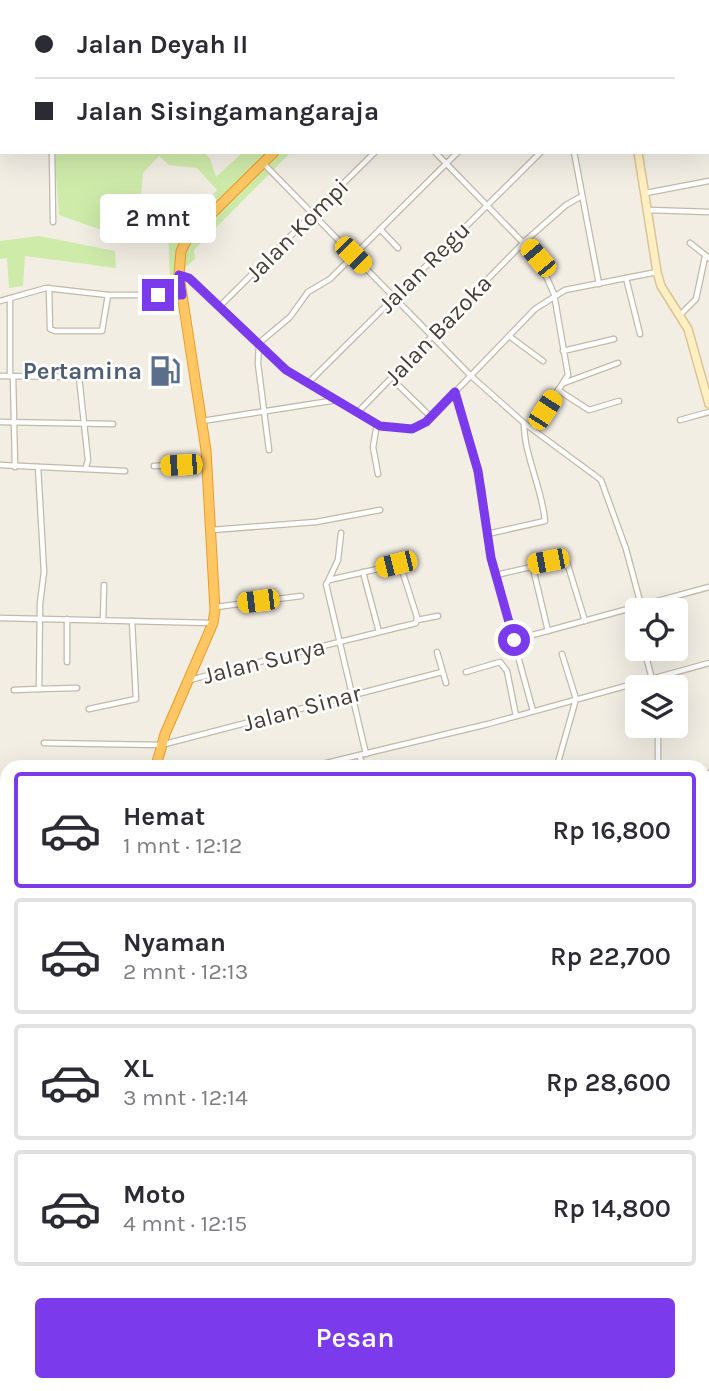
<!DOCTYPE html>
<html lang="id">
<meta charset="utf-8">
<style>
body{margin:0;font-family:Karla,sans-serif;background:#f2f2f3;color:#2b2b33;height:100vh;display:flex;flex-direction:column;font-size:26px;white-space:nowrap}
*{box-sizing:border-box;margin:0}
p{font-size:23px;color:#7c7c81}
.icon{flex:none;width:38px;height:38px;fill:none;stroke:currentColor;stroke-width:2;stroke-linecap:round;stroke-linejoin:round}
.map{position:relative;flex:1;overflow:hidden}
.drawer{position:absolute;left:0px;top:760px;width:710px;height:632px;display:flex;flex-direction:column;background:#fff;border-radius:21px 21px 0 0;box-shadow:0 7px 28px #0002}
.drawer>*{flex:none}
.guide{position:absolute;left:0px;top:0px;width:710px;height:154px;box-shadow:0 7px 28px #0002;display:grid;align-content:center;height:154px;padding:0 35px;background:#fff}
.tools{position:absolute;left:625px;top:598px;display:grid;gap:14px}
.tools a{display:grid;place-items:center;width:63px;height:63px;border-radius:7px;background:#fff;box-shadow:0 7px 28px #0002;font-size:35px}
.end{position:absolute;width:32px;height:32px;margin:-16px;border:9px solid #7c3aed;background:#fff;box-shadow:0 0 0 4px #fff}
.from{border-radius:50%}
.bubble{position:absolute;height:49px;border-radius:7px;background:#fff;box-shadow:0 7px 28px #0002;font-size:23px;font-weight:600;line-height:49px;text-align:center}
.car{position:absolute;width:21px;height:42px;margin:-21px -10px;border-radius:9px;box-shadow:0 0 5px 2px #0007;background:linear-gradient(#f5c518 24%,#345 0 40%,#f5c518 0 76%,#345 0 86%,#f5c518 0)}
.guide b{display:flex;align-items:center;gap:24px;height:66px;font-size:26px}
.guide b+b{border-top:2px solid #e1e1e2}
.guide i{width:18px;height:18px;background:#2b2b33}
ul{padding:12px 0 0;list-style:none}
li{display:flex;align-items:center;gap:21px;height:116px;margin:0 14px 10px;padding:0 21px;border:4px solid #e1e1e2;border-radius:7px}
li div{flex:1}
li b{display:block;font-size:26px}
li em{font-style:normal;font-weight:600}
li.active{border-color:#7c3aed}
li>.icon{width:63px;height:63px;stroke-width:1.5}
.button{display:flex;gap:14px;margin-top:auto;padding:14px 35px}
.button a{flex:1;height:80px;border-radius:7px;background:#7c3aed;color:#fff;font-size:28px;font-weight:600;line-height:80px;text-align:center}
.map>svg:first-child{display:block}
</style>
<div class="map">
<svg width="709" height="1391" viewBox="0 0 709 1391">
<rect width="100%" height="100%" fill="#f3eee4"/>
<g fill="#cfebaa">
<path d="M54,152H203L210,158L216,177L243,152H291L194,250L195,259L170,281L168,230L198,212L217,190L197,168L169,165L159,156L143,173L139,215L158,233L104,231L59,215Z"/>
<path d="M39,236L115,251L116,268L25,256L23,286L9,288L7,258L0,259V241Z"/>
</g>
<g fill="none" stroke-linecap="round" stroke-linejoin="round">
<defs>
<g id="street">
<path d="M526,2L528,0"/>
<path d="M685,2V0"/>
<path d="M0,68H2"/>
<path d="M52,152L53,222"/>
<path d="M435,152L538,258L554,294L568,375L533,429"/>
<path d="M574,152L599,284"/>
<path d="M264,164L471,376L524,423L601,480L626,549L641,605"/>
<path d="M646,193L709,181"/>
<path d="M649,210L709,212"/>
<path d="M380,229L398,248"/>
<path d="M690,243L709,258"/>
<path d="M181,275L193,280L286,370L380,426L412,429L426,422L535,309L565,290L657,272"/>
<path d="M626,278L640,334"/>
<path d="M49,288L50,329L55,331H102L108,295"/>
<path d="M10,298V376"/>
<path d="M0,301L46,288L108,295H182"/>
<path d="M219,307L375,152"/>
<path d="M680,315L696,299L705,257"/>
<path d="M509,336L543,361"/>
<path d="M563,351L614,339"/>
<path d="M0,376L79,377L88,460L86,467"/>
<path d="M13,376L15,467"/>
<path d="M395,382L431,417"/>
<path d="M308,383L541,152"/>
<path d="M564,383L618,363"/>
<path d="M558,390L589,410L619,401"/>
<path d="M455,392L482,489L491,558L533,711"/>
<path d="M358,412L524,242L566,205L582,196"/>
<path d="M680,420L709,412"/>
<path d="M202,421L337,400"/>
<path d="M0,422L113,424"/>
<path d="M377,424L373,447L378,474"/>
<path d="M269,450L258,364L259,343L290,317L308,292L330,279L458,152"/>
<path d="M0,465L125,471"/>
<path d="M154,466L205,463"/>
<path d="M38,467L44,572L40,603L39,689L77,688"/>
<path d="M212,530L316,522L380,510"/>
<path d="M487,534L545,521C542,487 524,456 524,423"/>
<path d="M532,564L548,631"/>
<path d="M363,572L379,632"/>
<path d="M496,575L566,559L585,621"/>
<path d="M329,579L338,560L341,533"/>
<path d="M216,607L301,596"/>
<path d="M0,618L212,623"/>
<path d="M67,619V662"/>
<path d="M103,620L104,585"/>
<path d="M417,620L438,616"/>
<path d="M514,640L709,587"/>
<path d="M644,649L652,679"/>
<path d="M437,652L446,683"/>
<path d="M466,672L500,662L507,671L516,716"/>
<path d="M190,680C265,660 340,642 416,623L417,617L400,564L329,580L326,584L366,754"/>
<path d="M14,690L39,689"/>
<path d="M89,709L136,699L132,621"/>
<path d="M44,743L161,745L442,672"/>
<path d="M359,756L364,766"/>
<path d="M520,764L528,766"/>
<path d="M314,766L488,724L709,663"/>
<path d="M557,766L576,699L562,654"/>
<path d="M658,766V726"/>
<path d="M0,783H7"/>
<path d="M704,794L709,773"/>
<path d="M0,864H7"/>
<path d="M0,916H7"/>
<path d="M704,917L709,915"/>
<path d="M704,921L709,928"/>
<path d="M0,965L7,961"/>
<path d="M0,1028H7"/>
<path d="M704,1057L709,1054"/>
<path d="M0,1086H7"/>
<path d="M704,1093L709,1095"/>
<path d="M0,1142H7"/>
<path d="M0,1190H7"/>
<path d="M704,1261L709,1262"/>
<path d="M708,1289L709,1287"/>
<path d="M704,1357L709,1358"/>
<path d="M132,1384L143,1391"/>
<path d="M194,1384L198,1391"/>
<path d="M300,1384L304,1388L320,1384"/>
<path d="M398,1384L399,1391"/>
<path d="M501,1384L502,1391"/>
<path d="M108,1391L112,1384"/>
<path d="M246,1391L254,1384"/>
<path d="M585,1391L587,1384"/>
<path d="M667,1391L668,1384"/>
</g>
<g id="secondary">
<path d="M578,0L579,2"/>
<path d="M638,152L657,272L661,286L688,329L709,404"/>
</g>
<g id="highway">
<path d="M431,2L433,0"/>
<path d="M156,766L165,734L213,623L215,610L206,450L179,275L181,251L188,237L274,152"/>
<path d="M22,1391L26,1384"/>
</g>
</defs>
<use href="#street" stroke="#c2b9a9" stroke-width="7"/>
<use href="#secondary" stroke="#dac592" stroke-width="10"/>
<use href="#highway" stroke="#e79d2a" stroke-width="11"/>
<use href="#street" stroke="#fff" stroke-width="4.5"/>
<use href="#secondary" stroke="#ffefc2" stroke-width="7"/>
<use href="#highway" stroke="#ffc763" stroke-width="9"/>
</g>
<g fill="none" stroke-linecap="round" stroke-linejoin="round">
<path stroke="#7c3aed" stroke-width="9" d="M158,295H182L179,275L189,278L286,370L380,426L412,429L426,422L455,392L478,471L491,558L514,640"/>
</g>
<defs>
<symbol id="fuel-bare" viewBox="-9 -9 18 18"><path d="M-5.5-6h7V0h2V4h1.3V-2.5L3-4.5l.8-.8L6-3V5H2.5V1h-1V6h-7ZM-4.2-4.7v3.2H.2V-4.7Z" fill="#5c6f8a" stroke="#fff" stroke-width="2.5" paint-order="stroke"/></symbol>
</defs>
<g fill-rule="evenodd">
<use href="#fuel-bare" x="143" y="349" width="44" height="44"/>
</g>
<g text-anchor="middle" stroke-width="5" stroke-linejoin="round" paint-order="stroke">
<g font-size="24" fill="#463e34" stroke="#fff">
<text transform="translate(297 230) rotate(-45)" y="8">Jalan Kompi</text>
<text transform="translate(424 267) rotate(-45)" y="8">Jalan Regu</text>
<text transform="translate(438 330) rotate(-46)" y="8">Jalan Bazoka</text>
<text transform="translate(264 661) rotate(-14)" y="8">Jalan Surya</text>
<text transform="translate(302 708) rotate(-15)" y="8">Jalan Sinar</text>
</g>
<g font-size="24" font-weight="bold" fill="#4e5e75" stroke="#fff" text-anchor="end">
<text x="142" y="379">Pertamina</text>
</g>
</g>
</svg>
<div class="tools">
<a><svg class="icon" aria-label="locate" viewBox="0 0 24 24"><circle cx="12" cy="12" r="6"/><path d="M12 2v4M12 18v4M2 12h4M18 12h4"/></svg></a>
<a><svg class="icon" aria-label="layers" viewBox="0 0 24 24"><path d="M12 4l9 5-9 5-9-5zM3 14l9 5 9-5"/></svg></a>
</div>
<i class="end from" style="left:514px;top:640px"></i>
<i class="end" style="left:158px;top:295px"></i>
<div class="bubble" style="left:100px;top:194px;width:116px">2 mnt</div>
<i class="car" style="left:353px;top:255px;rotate:135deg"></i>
<i class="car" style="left:538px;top:258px;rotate:320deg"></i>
<i class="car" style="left:545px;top:410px;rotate:33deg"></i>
<i class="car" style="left:181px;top:465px;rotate:267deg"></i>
<i class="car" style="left:548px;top:561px;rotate:259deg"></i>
<i class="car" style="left:396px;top:564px;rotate:256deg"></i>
<i class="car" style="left:258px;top:601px;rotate:263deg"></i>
<div class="guide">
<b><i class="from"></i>Jalan Deyah II</b>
<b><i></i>Jalan Sisingamangaraja</b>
</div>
<section class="drawer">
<ul>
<li class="active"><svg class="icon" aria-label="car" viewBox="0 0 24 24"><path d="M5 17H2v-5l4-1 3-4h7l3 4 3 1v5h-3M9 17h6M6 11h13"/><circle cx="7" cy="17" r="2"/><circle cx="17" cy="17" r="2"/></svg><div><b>Hemat</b><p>1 mnt · 12:12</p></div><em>Rp 16,800</em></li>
<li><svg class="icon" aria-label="car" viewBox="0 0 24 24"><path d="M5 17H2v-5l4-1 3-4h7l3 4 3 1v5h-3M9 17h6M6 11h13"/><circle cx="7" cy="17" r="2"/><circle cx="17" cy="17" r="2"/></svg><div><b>Nyaman</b><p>2 mnt · 12:13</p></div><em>Rp 22,700</em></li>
<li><svg class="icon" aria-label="car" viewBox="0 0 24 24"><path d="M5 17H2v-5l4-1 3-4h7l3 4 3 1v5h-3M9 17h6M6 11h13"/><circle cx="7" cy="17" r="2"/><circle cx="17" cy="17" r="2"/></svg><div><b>XL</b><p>3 mnt · 12:14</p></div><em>Rp 28,600</em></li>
<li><svg class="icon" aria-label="car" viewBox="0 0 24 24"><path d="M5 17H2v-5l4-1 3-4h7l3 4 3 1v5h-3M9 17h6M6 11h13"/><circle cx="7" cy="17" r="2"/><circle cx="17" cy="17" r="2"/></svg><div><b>Moto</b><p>4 mnt · 12:15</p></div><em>Rp 14,800</em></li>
</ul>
<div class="button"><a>Pesan</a></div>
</section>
</div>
